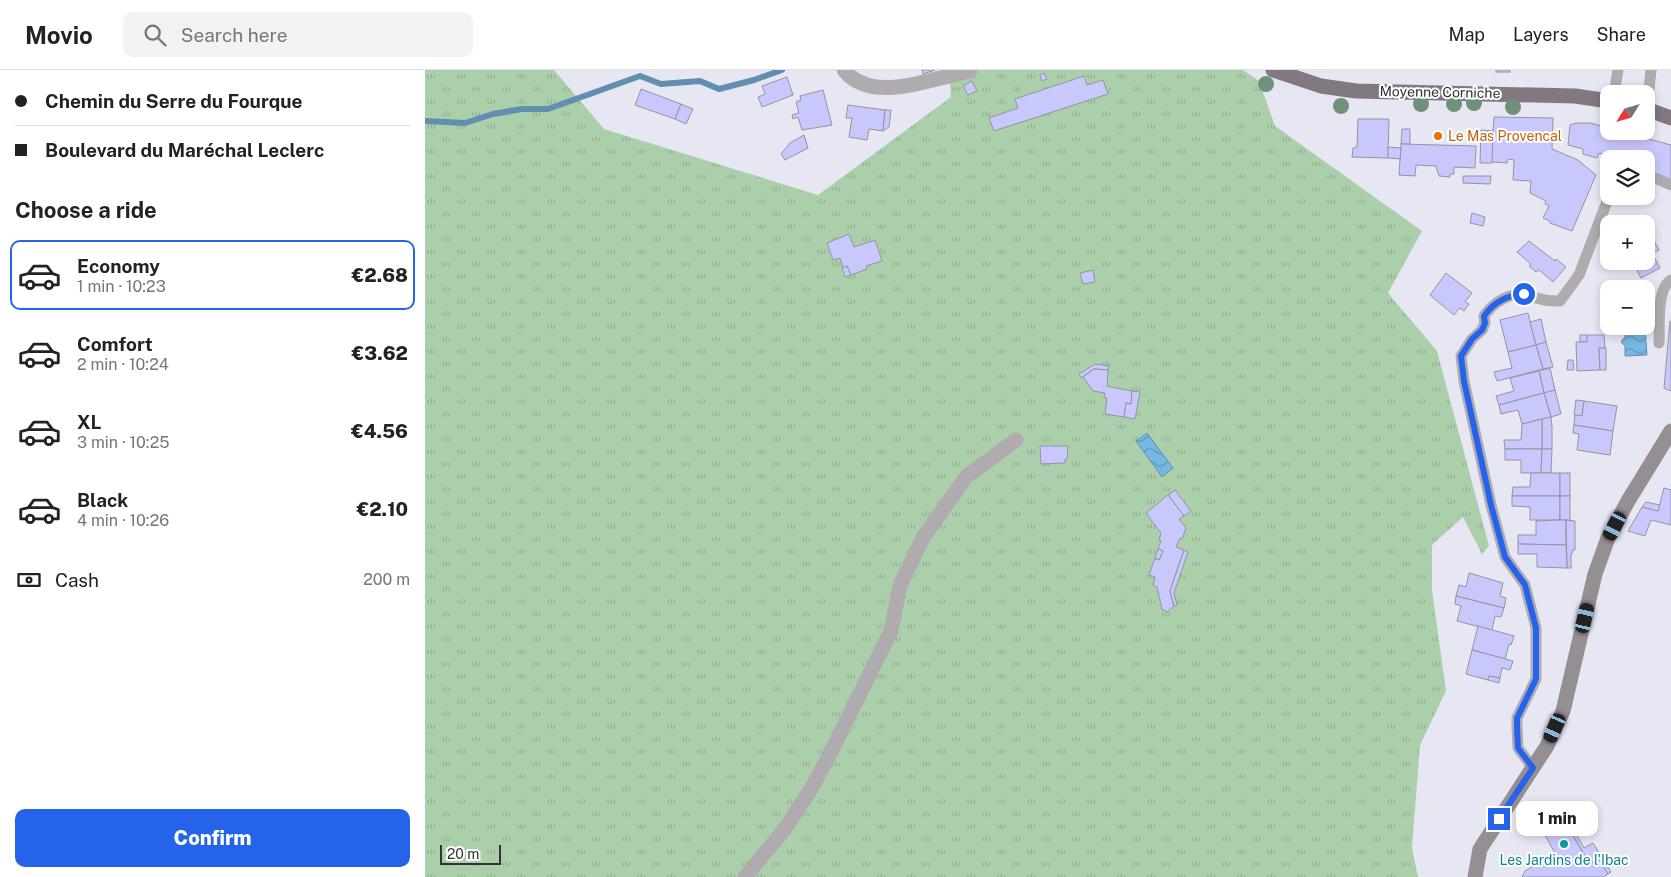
<!DOCTYPE html>
<meta charset="utf-8">
<style>
body{margin:0;font-family:"Public Sans",sans-serif;background:#f2f2f2;color:#222;height:100vh;display:flex;flex-direction:column;font-size:19px;white-space:nowrap}
*{box-sizing:border-box;margin:0}
p{font-size:16px;color:#767676}
.icon{flex:none;width:28px;height:28px;fill:none;stroke:currentColor;stroke-width:2;stroke-linecap:round;stroke-linejoin:round}
.map{position:relative;flex:1;overflow:hidden}
.side{display:flex;flex-direction:column;background:#fff;width:425px}
.side>*{flex:none}
.guide{display:grid;align-content:center;height:110px;padding:0 15px;background:#fff}
.needle{width:32px;rotate:233deg}
.controls{position:absolute;left:1175px;top:15px;display:grid;gap:10px}
.controls a{display:grid;place-items:center;width:55px;height:55px;border-radius:10px;background:#fff;box-shadow:0 2px 8px #0003;font-size:25px}
.scale{position:absolute;left:15px;bottom:12px;width:61px;box-sizing:border-box;padding-left:5px;border:2px solid #323237;border-top:0;font-size:14px;line-height:18px;white-space:nowrap;color:#323237;-webkit-text-stroke:4px #fff;paint-order:stroke}
.end{position:absolute;width:22px;height:22px;margin:-11px;border:6px solid #2563eb;background:#fff;box-shadow:0 0 0 2px #fff}
.from{border-radius:50%}
.bubble{position:absolute;height:35px;border-radius:10px;background:#fff;box-shadow:0 2px 8px #0003;font-size:16px;font-weight:800;line-height:35px;text-align:center}
.car{position:absolute;width:15px;height:30px;margin:-15px -8px;border-radius:6px;box-shadow:0 0 4px 1px #0007;background:linear-gradient(#222 24%,#8ab4d8 0 40%,#222 0 76%,#8ab4d8 0 86%,#222 0)}
.guide b{display:flex;align-items:center;gap:18px;height:48px;font-size:19px}
.guide b+b{border-top:1px solid #e0e0e0}
.guide i{width:12px;height:12px;background:#222}
ul{padding:0;list-style:none}
li{display:flex;align-items:center;gap:15px;height:70px;margin:0 10px 8px;padding:0 5px;border:2px solid transparent;border-radius:10px}
li div{flex:1}
li b{display:block;font-size:19px}
li em{font-style:normal;font-weight:800}
li.selected{border-color:#2563eb}
li>.icon{width:45px;height:45px;stroke-width:1.5}
h2{padding:0 15px;font-size:22px;line-height:60px}
.pay{display:flex;align-items:center;gap:12px;height:55px;padding:0 15px;font-size:19px}
.pay p{margin-inline-start:auto}
.action{display:flex;gap:10px;margin-top:auto;padding:10px 15px}
.action a{flex:1;height:58px;border-radius:10px;background:#2563eb;color:#fff;font-size:20px;font-weight:800;line-height:58px;text-align:center}
header{display:flex;align-items:center;gap:30px;box-sizing:border-box;height:70px;padding:0 25px;background:#fff;border-bottom:1px solid #e0e0e0}
header strong{font-size:24px}
nav{display:flex;gap:28px;margin-inline-start:auto;font-size:18px}
.search{width:350px;height:45px;background:#f2f2f2;display:flex;align-items:center;gap:12px;box-sizing:border-box;padding:0 18px;border-radius:10px;color:#767676;font-size:19px}
main{display:flex;flex:1;min-height:0}
.map>svg:first-child{display:block}
</style>
<header>
<strong>Movio</strong>
<div class="search"><svg class="icon" aria-label="search" viewBox="0 0 24 24"><circle cx="10" cy="10" r="6"/><path d="M15 15l6 6"/></svg>Search here</div>
<nav><a>Map</a><a>Layers</a><a>Share</a></nav>
</header>
<main>
<section class="side">
<div class="guide">
<b><i class="from"></i>Chemin du Serre du Fourque</b>
<b><i></i>Boulevard du Maréchal Leclerc</b>
</div>
<h2>Choose a ride</h2>
<ul>
<li class="selected"><svg class="icon" aria-label="car" viewBox="0 0 24 24"><path d="M5 17H2v-5l4-1 3-4h7l3 4 3 1v5h-3M9 17h6M6 11h13"/><circle cx="7" cy="17" r="2"/><circle cx="17" cy="17" r="2"/></svg><div><b>Economy</b><p>1 min · 10:23</p></div><em>€2.68</em></li>
<li><svg class="icon" aria-label="car" viewBox="0 0 24 24"><path d="M5 17H2v-5l4-1 3-4h7l3 4 3 1v5h-3M9 17h6M6 11h13"/><circle cx="7" cy="17" r="2"/><circle cx="17" cy="17" r="2"/></svg><div><b>Comfort</b><p>2 min · 10:24</p></div><em>€3.62</em></li>
<li><svg class="icon" aria-label="car" viewBox="0 0 24 24"><path d="M5 17H2v-5l4-1 3-4h7l3 4 3 1v5h-3M9 17h6M6 11h13"/><circle cx="7" cy="17" r="2"/><circle cx="17" cy="17" r="2"/></svg><div><b>XL</b><p>3 min · 10:25</p></div><em>€4.56</em></li>
<li><svg class="icon" aria-label="car" viewBox="0 0 24 24"><path d="M5 17H2v-5l4-1 3-4h7l3 4 3 1v5h-3M9 17h6M6 11h13"/><circle cx="7" cy="17" r="2"/><circle cx="17" cy="17" r="2"/></svg><div><b>Black</b><p>4 min · 10:26</p></div><em>€2.10</em></li>
</ul>
<div class="pay"><svg class="icon" aria-label="cash" viewBox="0 0 24 24"><path d="M3 7h18v10H3z"/><circle cx="12" cy="12" r="2"/></svg>Cash<p>200 m</p></div>
<div class="action"><a>Confirm</a></div>
</section>
<div class="map">
<svg width="1246" height="807" viewBox="0 0 1246 807">
<defs>
<pattern id="grass-tufts" width="24" height="20" patternUnits="userSpaceOnUse" patternTransform="scale(1.25)"><rect width="24" height="20" fill="#accfab"/><path d="M3 7l-1-3M5 7V3M7 7l1-3M15 17l-1-3M17 17v-4M19 17l1-3" fill="none" stroke="#94b294"/></pattern>
<pattern id="water-waves" width="16" height="10" patternUnits="userSpaceOnUse" patternTransform="scale(1.25)"><rect width="16" height="10" fill="#76b7e3"/><path d="M0 5q4-4 8 0t8 0" fill="none" stroke="#6195b9"/></pattern>
</defs>
<rect width="100%" height="100%" fill="#e6e7f3"/>
<path fill="url(#grass-tufts)" d="M0,0H129L179,59L393,125L526,27L524,0H818L834,11L850,56L997,161L963,223L1012,281L1064,476L1057,484L1038,447L1007,475V520L1021,621L995,675L987,778L993,807H0Z"/>
<g fill="url(#water-waves)" stroke="#628faf">
<path d="M1220,257L1222,285L1200,286V276L1196,272L1200,267V258Z"/>
<path d="M722,363L748,398L737,407L711,371Z"/>
</g>
<g fill="none" stroke-linecap="round" stroke-linejoin="round">
<path stroke="#628faf" stroke-width="6" d="M0,51L40,53L68,44L97,39H123L215,6L236,14L275,11L294,19L329,10L357,0"/>
</g>
<g fill="#c9c8fd" stroke="#94949f">
<path d="M497,0H510L498,4Z"/>
<rect x="1071" y="0" width="14" height="2"/>
<path d="M619,3L622,9L617,11L615,5Z"/>
<path d="M659,6L662,15L678,10L683,24L569,61L564,48L593,38L590,29Z"/>
<path d="M362,7L368,25L337,37L333,27L340,24L337,16Z"/>
<path d="M547,11L552,21L543,25L538,16Z"/>
<path d="M216,19L256,34L250,49L210,35Z"/>
<path d="M398,20L407,55L377,60L373,47L368,49L367,45L374,43L371,32L376,30L375,26Z"/>
<path d="M256,34L268,39L261,54L250,49Z"/>
<path d="M423,35L460,40L458,61L444,59L442,70L424,67L427,48H421Z"/>
<path d="M460,40H466L464,57L458,61Z"/>
<path d="M1069,47L1128,48L1127,79L1153,90L1171,105L1147,161L1125,153V151L1118,148L1124,136L1120,134L1121,131L1105,123L1106,111L1088,110L1089,90L1083,89L1082,93L1066,92Z"/>
<path d="M933,49H964L963,88L927,87L928,78L932,77Z"/>
<path d="M1151,53H1165L1184,58V61H1195L1246,75V111L1221,99V89H1193L1174,83L1172,88L1158,84V79L1143,75L1145,55Z"/>
<path d="M977,59H985V74H976Z"/>
<path d="M1056,60L1068,61L1067,93H1055Z"/>
<path d="M379,65L383,78L360,90L356,84L365,73Z"/>
<path d="M976,74L1051,76L1050,98L1029,97V104H1025V107L1014,106L1011,96L991,95L990,106L974,105Z"/>
<path d="M963,77L976,78L975,89L963,88Z"/>
<path d="M1038,106H1066L1065,114L1038,113Z"/>
<path d="M1047,143L1060,147L1058,156L1045,153Z"/>
<path d="M1221,156L1234,180L1221,186Z"/>
<path d="M424,164L429,177L450,170L457,191L441,196L442,199L426,205L422,196L418,198L415,188L408,190L402,173Z"/>
<path d="M1104,171L1130,191L1131,189L1141,197L1128,212L1114,200L1111,202L1104,196L1106,194L1092,182Z"/>
<path d="M1227,183L1235,198L1216,208L1208,193L1212,191H1221V186Z"/>
<path d="M422,196L426,205L420,207L417,198Z"/>
<path d="M668,200L670,212L658,214L655,203Z"/>
<path d="M1021,203L1047,223L1040,232L1044,234L1039,241L1035,238L1029,245L1005,225Z"/>
<path d="M1195,217V219H1184V247H1182L1181,218Z"/>
<path d="M1221,224H1223L1225,231V246L1221,247Z"/>
<path d="M1103,243L1111,275L1083,282L1075,250Z"/>
<path d="M1116,249L1121,272L1111,275L1105,252Z"/>
<path d="M1245,251H1246V321L1239,318Z"/>
<rect x="1155" y="265" width="7" height="7"/>
<path d="M1162,265H1179L1180,278H1174L1175,300L1152,301L1151,272H1162Z"/>
<path d="M1121,272L1128,297L1118,299L1111,275Z"/>
<path d="M1111,275L1118,299L1072,311L1069,302L1087,298L1083,282Z"/>
<path d="M1174,278H1181V300H1175Z"/>
<path d="M1143,290H1148L1149,300H1142Z"/>
<path d="M670,294L684,296L683,300L669,299L656,308L654,304Z"/>
<path d="M1125,298L1130,320L1119,323L1114,301Z"/>
<path d="M669,299L683,300L682,316L707,321L706,334L701,333L699,347L680,344L682,328H679L680,323L668,321L658,307Z"/>
<path d="M1114,301L1119,323L1074,335L1071,326L1089,321L1085,308Z"/>
<path d="M1130,320L1136,344L1126,347L1119,323Z"/>
<path d="M707,321L715,322L710,349L699,347L701,333L706,334Z"/>
<path d="M1119,323L1126,347L1097,354L1093,340L1076,344L1074,335Z"/>
<path d="M1151,330L1159,331L1157,346L1149,345Z"/>
<path d="M1159,331L1192,336L1188,361L1149,355L1150,345L1157,346Z"/>
<path d="M1126,347L1127,357V379H1117V349Z"/>
<path d="M1117,349V379H1080L1079,370H1096L1097,354Z"/>
<path d="M1149,355L1188,361L1185,385L1152,380L1154,364L1148,363Z"/>
<path d="M615,376H643L642,389H640V393L616,394Z"/>
<path d="M1080,379H1117L1116,403H1096V390H1080Z"/>
<path d="M1117,379H1127L1126,403H1116Z"/>
<path d="M1106,403H1135V426H1087L1088,417H1105Z"/>
<rect x="1135" y="403" width="10" height="23"/>
<path d="M1239,418L1246,420V455L1226,450L1220,466L1203,461L1217,437L1233,441Z"/>
<path d="M750,420L766,441L759,446L743,425Z"/>
<path d="M743,425L759,446L754,449L761,458L757,469L755,468L751,477L759,480L745,521L749,536L742,542L737,539L732,517L728,515L730,507L724,505L730,488L734,490L738,481L733,479L736,471L734,470L736,463L721,443Z"/>
<path d="M1087,426H1135V450H1105V437L1087,436Z"/>
<rect x="1135" y="426" width="10" height="24"/>
<path d="M1221,432L1235,435L1233,441L1217,437Z"/>
<path d="M1135,450H1141V475L1093,474V465H1111V451Z"/>
<path d="M1141,450L1150,451V480H1148L1147,484H1146V498H1142Z"/>
<path d="M1093,474L1141,475L1142,498L1112,497V484H1093Z"/>
<path d="M733,479L738,481L734,490L730,488Z"/>
<path d="M759,480L763,482L749,523L752,535L749,536L745,521Z"/>
<path d="M1044,503L1078,513L1075,526L1081,528L1079,538L1031,526L1034,515L1041,517Z"/>
<path d="M1031,526L1079,538L1076,547L1070,546L1067,560L1032,551L1036,536L1030,534Z"/>
<path d="M1053,556L1089,566L1086,575L1084,574L1080,589L1047,580Z"/>
<path d="M1047,580L1088,591L1085,600L1077,598L1075,608L1064,606L1063,610L1041,604Z"/>
<path d="M1064,606L1075,608L1074,613L1063,610Z"/>
<path d="M1139,744L1150,762L1147,764L1165,794L1174,789L1183,804L1178,807H1097L1100,801L1130,783L1116,758Z"/>
<path d="M1150,762L1159,778L1168,773L1186,802L1183,804L1174,789L1165,794L1147,764Z"/>
</g>
<g fill="none" stroke-linecap="round" stroke-linejoin="round">
<g stroke="#b0abaf" stroke-width="11">
<path d="M1189,24L1193,0"/>
<path d="M1222,39L1226,0"/>
<path d="M1221,104L1246,115"/>
<path d="M1234,273C1235,256 1231,219 1246,210"/>
<path d="M1108,698L1093,678L1092,657V648L1111,609V558L1100,515L1080,487L1066,435L1039,311L1036,286L1047,269L1057,260L1060,253L1059,246C1068,233 1084,222 1100,225C1115,228 1118,232 1135,231L1154,205L1184,126"/>
</g>
<g stroke="#b0abaf" stroke-width="15">
<path d="M419,0C441,28 486,16 515,8C525,6 536,4 545,0"/>
<path d="M320,807L359,760L386,719L406,682L466,561L475,515L499,466L542,406L591,370"/>
</g>
<path stroke="#958e93" stroke-width="15" d="M1050,807L1055,779L1122,676L1138,641L1170,504L1183,468L1203,431L1246,361"/>
<g stroke="#81797f" stroke-width="15">
<path d="M848,0L896,16L931,21L1150,26L1184,31"/>
<path d="M1221,39L1246,48"/>
</g>
</g>
<g fill="#719079">
<circle cx="841" cy="14" r="8"/>
<circle cx="1049" cy="33" r="8"/>
<circle cx="996" cy="34" r="8"/>
<circle cx="1029" cy="34" r="8"/>
<circle cx="916" cy="36" r="8"/>
<circle cx="1088" cy="37" r="8"/>
</g>
<g fill="none" stroke-linecap="round" stroke-linejoin="round">
<path stroke="#2563eb" stroke-width="6" d="M1074,749L1108,698L1093,678L1092,657V648L1111,609V558L1100,515L1080,487L1066,435L1039,311L1036,286L1047,269L1057,260L1060,253L1059,246C1069,232 1082,225 1099,224"/>
</g>
<circle fill="#e8710a" stroke="#fff" stroke-width="2" cx="1013" cy="66" r="5"/>
<circle fill="#0f9aa8" stroke="#fff" stroke-width="2" cx="1139" cy="774" r="5"/>
<g text-anchor="middle" stroke-width="4" stroke-linejoin="round" paint-order="stroke">
<g font-size="14" fill="#323237" stroke="#fff">
<text transform="translate(1015 22) rotate(1)" y="5">Moyenne Corniche</text>
</g>
<g font-size="14" fill="#c56008" stroke="#fff" text-anchor="start">
<text x="1023" y="71">Le Mas Provencal</text>
</g>
<g font-size="14" fill="#0d838f" stroke="#fff">
<text x="1139" y="795">Les Jardins de l'Ibac</text>
</g>
</g>
</svg>
<div class="controls">
<a><svg class="needle" viewBox="-14 -14 28 28"><path d="M0-13l5 13h-10z" fill="#e53935"/><path d="M0 13l5-13h-10z" fill="#767676"/></svg></a>
<a><svg class="icon" aria-label="layers" viewBox="0 0 24 24"><path d="M12 4l9 5-9 5-9-5zM3 14l9 5 9-5"/></svg></a>
<a>+</a>
<a>−</a>
</div>
<div class="scale">20 m</div>
<i class="end from" style="left:1099px;top:224px"></i>
<i class="end" style="left:1074px;top:749px"></i>
<div class="bubble" style="left:1091px;top:731px;width:82px">1 min</div>
<i class="car" style="left:1190px;top:456px;rotate:207deg"></i>
<i class="car" style="left:1160px;top:548px;rotate:13deg"></i>
<i class="car" style="left:1130px;top:658px;rotate:204deg"></i>
</div>
</main>
